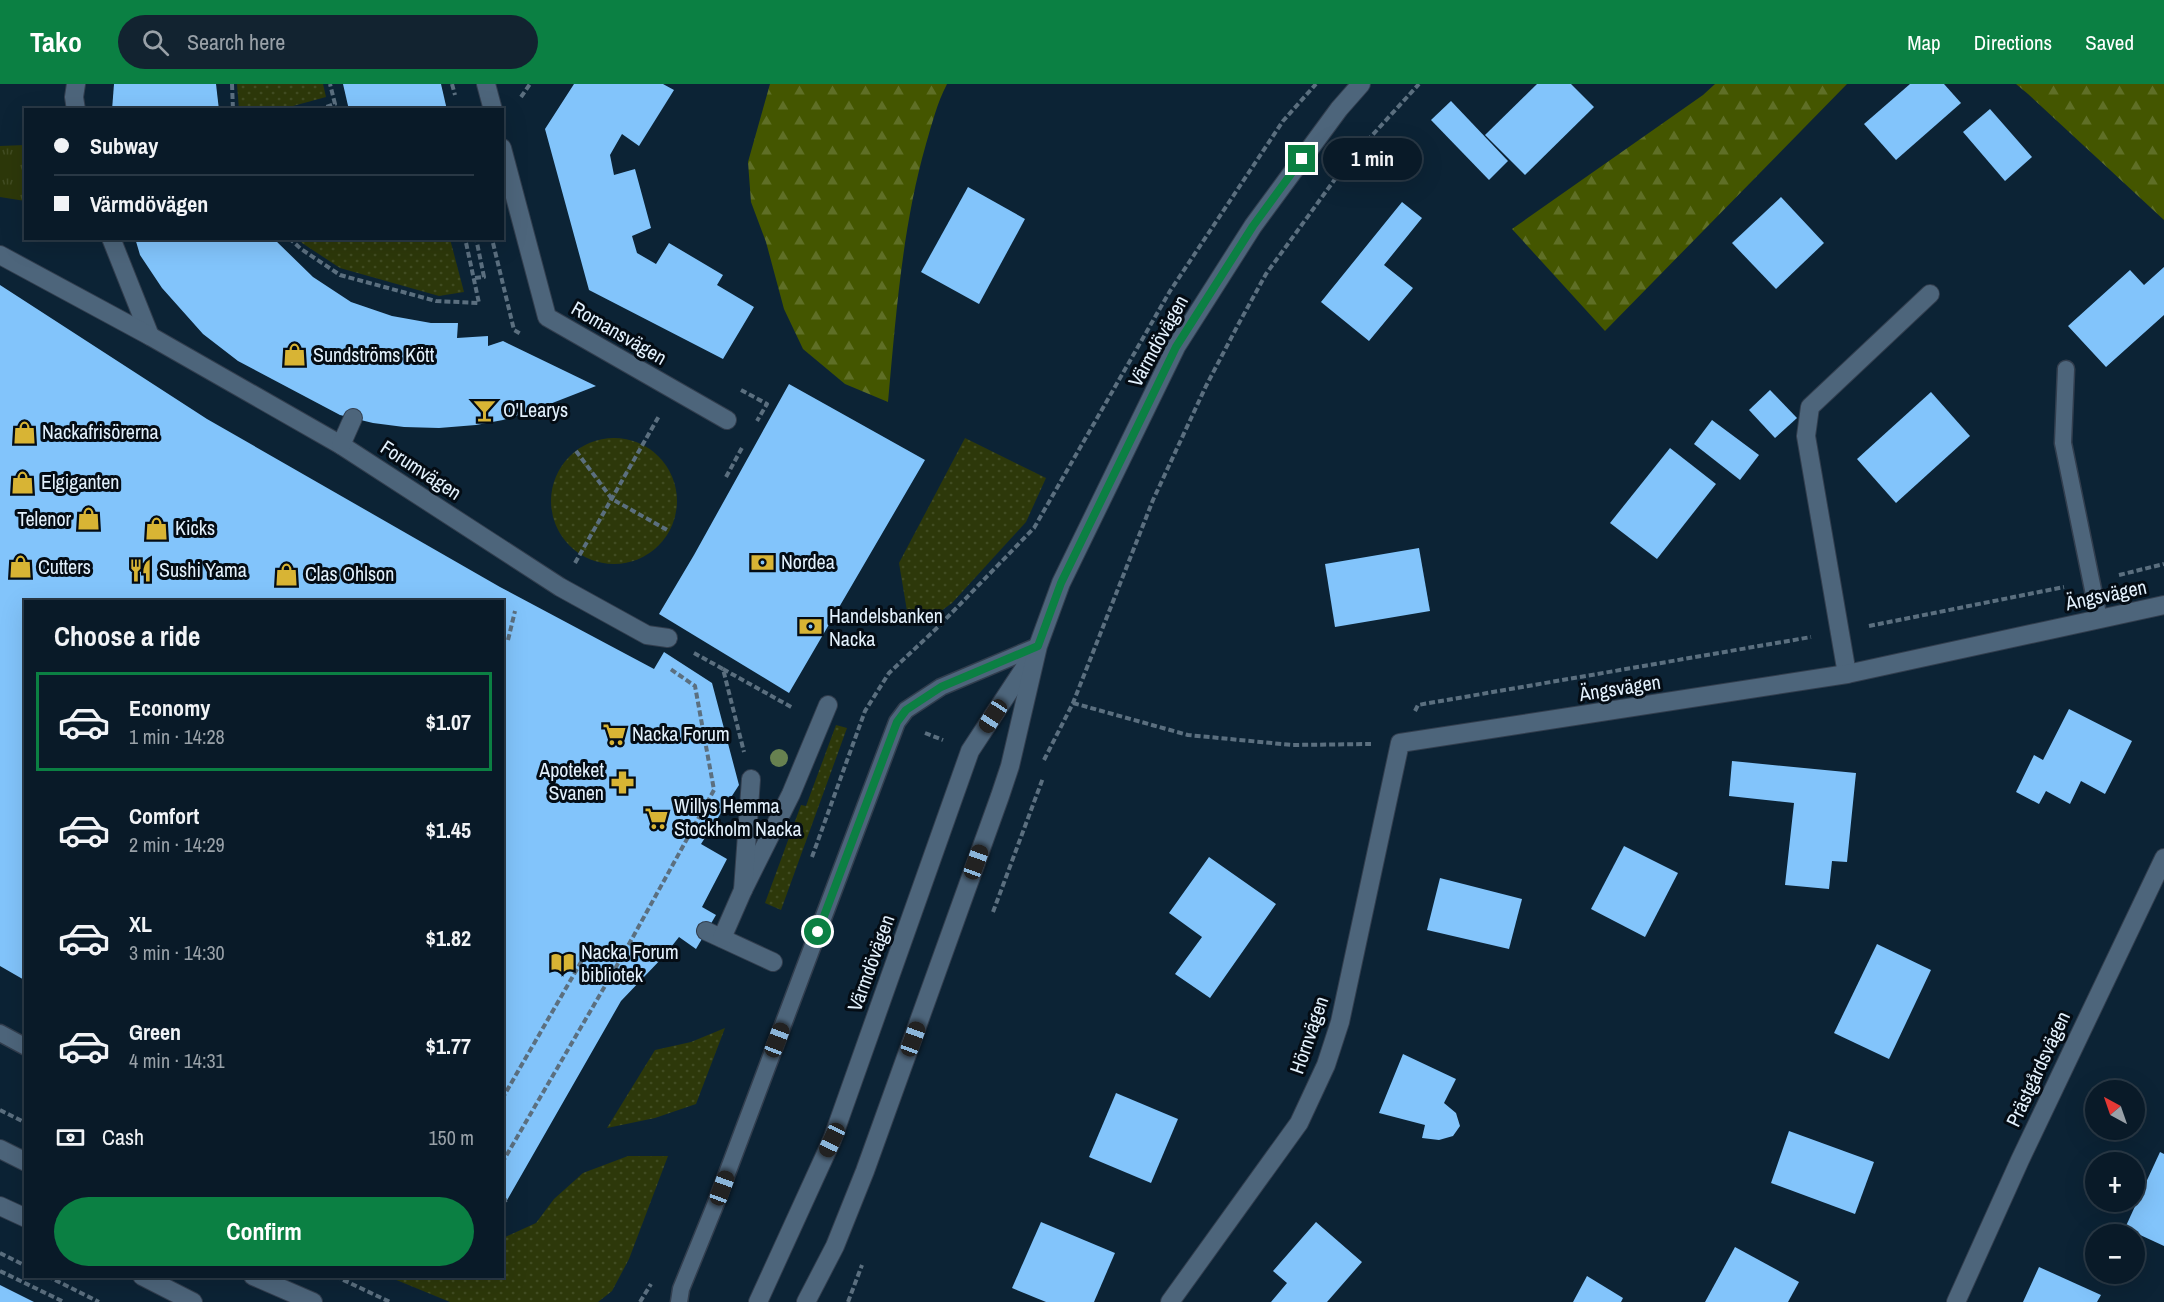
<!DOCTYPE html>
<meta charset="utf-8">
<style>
body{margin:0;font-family:"Archivo Narrow",sans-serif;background:#122330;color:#f1f3f6;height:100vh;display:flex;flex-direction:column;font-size:22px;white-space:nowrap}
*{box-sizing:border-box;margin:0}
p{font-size:20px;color:#99a1a8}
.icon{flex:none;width:33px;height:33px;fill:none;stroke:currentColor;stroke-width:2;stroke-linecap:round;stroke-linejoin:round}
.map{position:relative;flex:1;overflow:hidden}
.details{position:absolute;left:24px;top:516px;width:480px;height:678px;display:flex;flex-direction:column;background:#091a28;border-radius:0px;box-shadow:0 6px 24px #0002,0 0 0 2px #293845}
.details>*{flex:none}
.banner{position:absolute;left:24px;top:24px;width:480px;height:132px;border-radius:0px;box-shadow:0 6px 24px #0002,0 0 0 2px #293845;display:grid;align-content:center;height:132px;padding:0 30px;background:#091a28}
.needle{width:39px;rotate:320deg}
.controls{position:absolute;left:2085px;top:996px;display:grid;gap:12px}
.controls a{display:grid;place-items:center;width:60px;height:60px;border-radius:50%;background:#091a28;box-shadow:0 6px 24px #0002,0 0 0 2px #293845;font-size:30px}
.end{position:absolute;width:27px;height:27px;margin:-14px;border:8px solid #0b8043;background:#fff;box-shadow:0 0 0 3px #fff}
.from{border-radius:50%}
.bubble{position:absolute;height:42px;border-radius:21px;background:#091a28;box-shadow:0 6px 24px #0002,0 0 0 2px #293845;font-size:20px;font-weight:700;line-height:42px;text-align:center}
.car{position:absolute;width:18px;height:36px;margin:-18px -9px;border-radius:8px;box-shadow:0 0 4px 2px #0007;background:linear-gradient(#222 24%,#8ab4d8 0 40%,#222 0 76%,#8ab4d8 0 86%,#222 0)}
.banner b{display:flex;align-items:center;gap:21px;height:57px;font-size:22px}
.banner b+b{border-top:2px solid #293845}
.banner i{width:15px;height:15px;background:#f1f3f6}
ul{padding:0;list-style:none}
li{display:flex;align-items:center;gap:18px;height:99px;margin:0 12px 9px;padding:0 18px;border:3px solid transparent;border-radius:0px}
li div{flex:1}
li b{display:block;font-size:22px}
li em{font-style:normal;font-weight:700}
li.selected{border-color:#0b8043}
li>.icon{width:54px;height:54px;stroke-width:1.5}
h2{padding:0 30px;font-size:27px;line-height:72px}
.pay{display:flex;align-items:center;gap:15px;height:66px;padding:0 30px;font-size:22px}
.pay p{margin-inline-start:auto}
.primary-button{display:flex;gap:12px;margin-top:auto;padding:12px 30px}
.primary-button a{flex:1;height:69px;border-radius:36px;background:#0b8043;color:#fff;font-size:24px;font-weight:700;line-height:69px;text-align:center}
header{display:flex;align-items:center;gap:36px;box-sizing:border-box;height:84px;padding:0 30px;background:#0b8043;color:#fff}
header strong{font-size:28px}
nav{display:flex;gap:33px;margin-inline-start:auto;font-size:21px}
.search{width:420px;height:54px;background:#122330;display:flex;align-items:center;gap:15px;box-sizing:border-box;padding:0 21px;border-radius:33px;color:#99a1a8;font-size:22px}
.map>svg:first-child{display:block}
</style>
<header>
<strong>Tako</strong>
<div class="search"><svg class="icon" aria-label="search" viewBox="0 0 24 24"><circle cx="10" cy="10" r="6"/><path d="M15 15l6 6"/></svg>Search here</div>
<nav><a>Map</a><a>Directions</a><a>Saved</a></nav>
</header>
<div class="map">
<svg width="2164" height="1218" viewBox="0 0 2164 1218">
<defs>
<pattern id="grass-dots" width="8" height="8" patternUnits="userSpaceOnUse" patternTransform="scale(1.5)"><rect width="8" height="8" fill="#2d380a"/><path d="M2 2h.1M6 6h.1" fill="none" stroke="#414c22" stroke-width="1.8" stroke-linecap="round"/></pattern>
<pattern id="forest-firs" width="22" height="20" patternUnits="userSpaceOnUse" patternTransform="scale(1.5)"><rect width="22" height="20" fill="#445600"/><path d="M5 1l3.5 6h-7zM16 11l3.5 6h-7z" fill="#5f6f26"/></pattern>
<pattern id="park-tufts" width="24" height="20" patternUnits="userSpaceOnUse" patternTransform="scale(1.5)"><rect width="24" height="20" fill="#2d380a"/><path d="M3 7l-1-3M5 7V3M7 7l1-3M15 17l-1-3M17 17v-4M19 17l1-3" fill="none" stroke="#414c22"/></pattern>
</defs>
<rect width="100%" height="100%" fill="#0c2335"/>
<g fill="url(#grass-dots)">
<path d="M237,0H323L326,13L282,25H239Z"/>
<path d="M299,155H450L464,208L439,212L340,184L302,159Z"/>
<path d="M965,354L1046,394L1026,438L952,519L922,541L908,533L899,479Z"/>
<circle cx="614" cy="417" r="63"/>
<path d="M836,641L847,644L781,826L765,819L801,721L806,722Z"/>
<path d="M725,944L696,1020L655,1034L607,1044L655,966L691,958Z"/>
<path d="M628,1072H668L629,1175L612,1207L598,1218H450L389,1193L502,1192L503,1154L536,1139L554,1115L583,1089Z"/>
</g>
<g fill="url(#forest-firs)">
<path d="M770,0H947C937,19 932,40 926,60C902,144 896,232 888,318L845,300L803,265L784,225L766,158L751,118L748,78Z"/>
<path d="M1715,0H1847L1605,247L1512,145L1703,11Z"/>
<path d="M2016,0H2164V136L2028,10Z"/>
</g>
<path fill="url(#park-tufts)" d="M25,61V117L0,113V62Z"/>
<g fill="#82c4fb">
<path d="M114,0H216L219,26H112Z"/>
<path d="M343,0H441L447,26H349Z"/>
<path d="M574,0H663L674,6L639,62L622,50L610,71L614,91L635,85L651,144L632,152L637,169L656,180L669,159L723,191L717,201L754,223L723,275L589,206L545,45Z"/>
<path d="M1537,0H1571L1594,23L1525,91L1485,51Z"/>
<path d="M1910,0H1944L1961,19L1896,76L1864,40Z"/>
<path d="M1451,17L1508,77L1489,96L1431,36Z"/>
<path d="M1990,25L2032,73L2005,97L1963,48Z"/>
<path d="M968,103L1025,135L979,220L921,188Z"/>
<path d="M1781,113L1824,159L1776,205L1732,159Z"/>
<path d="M1402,118L1422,134L1384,181L1413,204L1369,257L1321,218Z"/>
<path d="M135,154H273L313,193L351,218L392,232L431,239H458L457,254L488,252V262L503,257L596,302L537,325L503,336L476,341L439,344L404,343L373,339L340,331L238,277L203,250L162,204L140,171Z"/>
<path d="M2164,183V231L2106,283L2068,242L2130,186L2144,201Z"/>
<path d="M0,201L207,335L500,503L654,585L664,568L712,599L739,701L701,760L727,775L702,823L716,831L696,865L679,853L664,872L621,917L502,1125V518H26V897L0,882Z"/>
<path d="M789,300L925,376L789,609L659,530L694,471Z"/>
<path d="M1770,306L1797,334L1775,354L1749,326Z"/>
<path d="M1931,308L1970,352L1896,419L1857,375Z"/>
<path d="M1712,336L1759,371L1740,396L1694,360Z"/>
<path d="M1670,364L1716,400L1657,475L1610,439Z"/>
<path d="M1419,464L1430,527L1335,543L1325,480Z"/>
<path d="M2069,625L2132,657L2105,710L2081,697L2070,720L2046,707L2039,720L2016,708L2034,671L2043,676Z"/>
<path d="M1732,677L1856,689L1847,778L1832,777L1829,805L1785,801L1794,719L1729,712Z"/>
<path d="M1624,762L1678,789L1645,853L1591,825Z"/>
<path d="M1209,773L1276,820L1210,914L1175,890L1202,853L1169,829Z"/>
<path d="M1440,794L1522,815L1509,865L1427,846Z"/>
<path d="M1877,860L1931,886L1889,975L1834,949Z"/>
<path d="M1403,970L1456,995L1444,1019L1456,1029L1460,1042L1453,1052L1439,1056L1422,1054L1425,1041L1379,1029Z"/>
<path d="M1116,1009L1178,1035L1151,1099L1089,1073Z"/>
<path d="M1789,1047L1874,1078L1855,1130L1771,1099Z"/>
<path d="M2160,1068L2164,1070V1162L2125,1144Z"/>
<path d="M1041,1138L1115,1169L1094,1218H1046L1012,1204Z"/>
<path d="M1316,1138L1362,1178L1327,1218H1271L1287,1199L1273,1187Z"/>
<path d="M1735,1163L1799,1198L1788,1218H1705Z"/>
<path d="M2039,1183L2101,1211L2097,1218H2023Z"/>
<path d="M1587,1192L1623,1214L1621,1218H1573Z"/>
<path d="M0,1201L34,1218H0Z"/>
</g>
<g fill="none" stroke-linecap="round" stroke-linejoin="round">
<defs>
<g id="lane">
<path d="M2066,285L2063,359L2099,535"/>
<path d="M0,949L26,963"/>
<path d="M679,1218L681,1205L714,1124L897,638L906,626L941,603L1038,562"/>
</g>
<g id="street">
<path d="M76,0L74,13L76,26"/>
<path d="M486,0L493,26"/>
<path d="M502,64L547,233L727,336"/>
<path d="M111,154L150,252"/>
<path d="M0,171L150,252L341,361L560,503L647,551L668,554"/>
<path d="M341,361L353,334"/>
<path d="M1847,590L1806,352L1810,323L1930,210"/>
<path d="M743,806L791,710L828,621"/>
<path d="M706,847L773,878"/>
<path d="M722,854L743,806L751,695"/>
<path d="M1170,1218L1299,1039L1326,981L1340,938L1400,659L1847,590L2164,521"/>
<path d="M1956,1218L2020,1076L2164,774"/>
</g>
<g id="secondary">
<path d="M0,1065L26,1078"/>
<path d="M0,1122L26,1134"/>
<path d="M142,1192L193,1218"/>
<path d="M253,1192L313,1218"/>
<path d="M758,1218L832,1056L970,667L1031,574"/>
<path d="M806,1218L835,1162L865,1087L1000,712L1010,682L1038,562L1061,499L1176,263L1253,142L1339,25L1361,0"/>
</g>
</defs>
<use href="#lane" stroke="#323e4e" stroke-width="19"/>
<use href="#street" stroke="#323e4e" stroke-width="20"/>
<use href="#secondary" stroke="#323e4e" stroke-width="20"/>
<g stroke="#5b6f7f" stroke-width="4" stroke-dasharray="6 3" stroke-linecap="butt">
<path d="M232,0L233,26"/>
<path d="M452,0L455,11"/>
<path d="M521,13L530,0"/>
<path d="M318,26L335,20L330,0"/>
<path d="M289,154L301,165L340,191L436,217L479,219L465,154"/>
<path d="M493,159L514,246L521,250"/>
<path d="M475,194L484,193L476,154"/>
<path d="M741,306L767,320L757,337"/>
<path d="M576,367L612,415L669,447"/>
<path d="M726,393L743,362"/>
<path d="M575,479L659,332"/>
<path d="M2119,491L2164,480"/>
<path d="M1869,542L2064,503"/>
<path d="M508,556L515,527"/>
<path d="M694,569L723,585L744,668"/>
<path d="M723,585L793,624"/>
<path d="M1073,619L1188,651L1292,661L1371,660"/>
<path d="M1415,627L1418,621L1811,553"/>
<path d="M925,649L943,656"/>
<path d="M1044,676L1073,619L1153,416L1206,302L1239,239L1266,190L1346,80L1419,0"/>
<path d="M812,773L865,627L889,589L938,543L1034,444L1170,207L1283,37L1316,0"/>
<path d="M993,828L1043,694"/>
<path d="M502,1015L588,866"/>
<path d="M0,1026L26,1039"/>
<path d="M502,1079L623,871L714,706L695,602L669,584"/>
<path d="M502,1117L507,1116"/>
<path d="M0,1169L26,1182"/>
<path d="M0,1187L64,1218"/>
<path d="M47,1192L99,1218"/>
<path d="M335,1192L390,1218"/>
<path d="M640,1218L651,1200"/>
<path d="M848,1218L862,1181"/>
</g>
<use href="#lane" stroke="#4d657b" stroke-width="16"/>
<use href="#street" stroke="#4d657b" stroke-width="18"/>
<use href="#secondary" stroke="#4d657b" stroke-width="18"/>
</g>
<circle fill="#678150" cx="779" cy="674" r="9"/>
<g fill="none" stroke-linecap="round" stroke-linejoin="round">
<path stroke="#0b8043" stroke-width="8" d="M818,848L897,638L906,626L941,603L1038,562L1061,499L1176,263L1253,142L1302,75"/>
</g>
<defs>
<symbol id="shop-bare" viewBox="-9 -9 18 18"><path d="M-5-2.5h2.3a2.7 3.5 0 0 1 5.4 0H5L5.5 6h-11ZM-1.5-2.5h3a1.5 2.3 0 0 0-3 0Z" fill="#d8b434" stroke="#040c14" stroke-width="2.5" paint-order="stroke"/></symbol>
<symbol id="bar-bare" viewBox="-9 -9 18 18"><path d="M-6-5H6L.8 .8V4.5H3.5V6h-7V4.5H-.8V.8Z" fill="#d8b434" stroke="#040c14" stroke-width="2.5" paint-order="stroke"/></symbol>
<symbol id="bank-bare" viewBox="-9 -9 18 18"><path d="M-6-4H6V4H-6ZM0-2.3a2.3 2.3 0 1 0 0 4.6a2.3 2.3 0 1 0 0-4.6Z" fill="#d8b434" stroke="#040c14" stroke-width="2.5" paint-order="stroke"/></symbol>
<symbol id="restaurant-bare" viewBox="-9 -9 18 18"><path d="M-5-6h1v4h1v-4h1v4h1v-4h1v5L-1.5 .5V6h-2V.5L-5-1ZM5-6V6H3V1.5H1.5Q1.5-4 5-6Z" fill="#d8b434" stroke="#040c14" stroke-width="2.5" paint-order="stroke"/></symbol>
<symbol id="supermarket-bare" viewBox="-9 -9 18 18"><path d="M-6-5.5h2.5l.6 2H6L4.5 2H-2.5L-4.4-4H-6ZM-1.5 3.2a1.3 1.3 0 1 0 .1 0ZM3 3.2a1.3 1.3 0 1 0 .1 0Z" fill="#d8b434" stroke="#040c14" stroke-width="2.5" paint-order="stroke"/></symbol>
<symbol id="pharmacy-bare" viewBox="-9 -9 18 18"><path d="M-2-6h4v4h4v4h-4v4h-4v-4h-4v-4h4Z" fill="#d8b434" stroke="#040c14" stroke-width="2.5" paint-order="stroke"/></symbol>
<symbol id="library-bare" viewBox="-9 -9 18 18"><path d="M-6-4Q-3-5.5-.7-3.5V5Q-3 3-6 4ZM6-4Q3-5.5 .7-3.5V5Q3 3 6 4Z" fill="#d8b434" stroke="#040c14" stroke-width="2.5" paint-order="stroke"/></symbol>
</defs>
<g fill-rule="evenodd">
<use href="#shop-bare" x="278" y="254" width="33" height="33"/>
<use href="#bar-bare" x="468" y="310" width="33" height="33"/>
<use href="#shop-bare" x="8" y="332" width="33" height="33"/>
<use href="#shop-bare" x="6" y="382" width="33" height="33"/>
<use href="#shop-bare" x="72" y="418" width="33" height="33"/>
<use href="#shop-bare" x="140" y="428" width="33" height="33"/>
<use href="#bank-bare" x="746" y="462" width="33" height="33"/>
<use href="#shop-bare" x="4" y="466" width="33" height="33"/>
<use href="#restaurant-bare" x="124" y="470" width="33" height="33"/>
<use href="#shop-bare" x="270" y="474" width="33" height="33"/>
<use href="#bank-bare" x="794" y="526" width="33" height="33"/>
<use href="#supermarket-bare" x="598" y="634" width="33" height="33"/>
<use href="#pharmacy-bare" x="606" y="682" width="33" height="33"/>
<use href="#supermarket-bare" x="640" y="718" width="33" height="33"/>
<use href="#library-bare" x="546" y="862" width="33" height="33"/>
</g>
<g text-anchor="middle" stroke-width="6" stroke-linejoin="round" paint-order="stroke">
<g font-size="20" fill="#e3f1fd" stroke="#040c14">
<text transform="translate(619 249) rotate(30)" y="7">Romansvägen</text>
<text transform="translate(1158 257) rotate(-61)" y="7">Värmdövägen</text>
<text transform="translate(421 386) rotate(33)" y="7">Forumvägen</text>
<text transform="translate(2106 511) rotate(-12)" y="7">Ängsvägen</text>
<text transform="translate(1620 604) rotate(-9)" y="7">Ängsvägen</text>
<text transform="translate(871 879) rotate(-70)" y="7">Värmdövägen</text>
<text transform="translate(1309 951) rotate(-71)" y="7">Hörnvägen</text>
<text transform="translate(2038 985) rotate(-65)" y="7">Prästgårdsvägen</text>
</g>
<g font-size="20" fill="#e3f1fd" stroke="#040c14" text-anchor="start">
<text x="313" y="278">Sundströms Kött</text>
<text x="503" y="333">O'Learys</text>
<text x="42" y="355">Nackafrisörerna</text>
<text x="41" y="405">Elgiganten</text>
<text x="71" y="442" text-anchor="end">Telenor</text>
<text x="175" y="451">Kicks</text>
<text x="781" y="485">Nordea</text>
<text x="38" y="490">Cutters</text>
<text x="159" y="493">Sushi Yama</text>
<text x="305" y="497">Clas Ohlson</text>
<text x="829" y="539">Handelsbanken<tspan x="829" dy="23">Nacka</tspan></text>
<text x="632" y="657">Nacka Forum</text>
<text x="604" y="693" text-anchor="end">Apoteket<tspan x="604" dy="23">Svanen</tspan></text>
<text x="674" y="729">Willys Hemma<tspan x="674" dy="23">Stockholm Nacka</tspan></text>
<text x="581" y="875">Nacka Forum<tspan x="581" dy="23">bibliotek</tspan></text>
</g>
</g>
</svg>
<div class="controls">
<a><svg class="needle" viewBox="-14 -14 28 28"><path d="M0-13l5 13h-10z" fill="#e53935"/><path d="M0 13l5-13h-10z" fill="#99a1a8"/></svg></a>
<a>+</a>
<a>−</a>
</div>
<i class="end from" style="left:818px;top:848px"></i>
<i class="end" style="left:1302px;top:75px"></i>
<div class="bubble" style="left:1323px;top:54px;width:99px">1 min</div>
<i class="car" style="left:993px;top:632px;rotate:213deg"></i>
<i class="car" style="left:976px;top:778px;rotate:20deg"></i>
<i class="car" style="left:913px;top:955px;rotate:20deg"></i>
<i class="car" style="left:777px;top:956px;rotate:21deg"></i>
<i class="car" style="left:832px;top:1056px;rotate:205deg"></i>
<i class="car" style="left:722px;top:1104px;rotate:20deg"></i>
<div class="banner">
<b><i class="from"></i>Subway</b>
<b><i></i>Värmdövägen</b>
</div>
<section class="details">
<h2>Choose a ride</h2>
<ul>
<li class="selected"><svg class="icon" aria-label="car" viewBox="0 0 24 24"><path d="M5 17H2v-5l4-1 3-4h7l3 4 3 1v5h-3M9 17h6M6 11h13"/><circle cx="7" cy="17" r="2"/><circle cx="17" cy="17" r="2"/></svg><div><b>Economy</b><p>1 min · 14:28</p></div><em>$1.07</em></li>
<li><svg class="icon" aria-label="car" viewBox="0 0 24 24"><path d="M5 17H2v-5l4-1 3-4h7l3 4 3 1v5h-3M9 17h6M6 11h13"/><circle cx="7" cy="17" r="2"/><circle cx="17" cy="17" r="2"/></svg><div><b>Comfort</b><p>2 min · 14:29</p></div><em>$1.45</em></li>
<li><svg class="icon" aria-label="car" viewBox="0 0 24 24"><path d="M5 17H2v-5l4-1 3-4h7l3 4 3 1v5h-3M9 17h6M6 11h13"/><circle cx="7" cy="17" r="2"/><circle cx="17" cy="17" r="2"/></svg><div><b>XL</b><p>3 min · 14:30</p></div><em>$1.82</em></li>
<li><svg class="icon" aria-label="car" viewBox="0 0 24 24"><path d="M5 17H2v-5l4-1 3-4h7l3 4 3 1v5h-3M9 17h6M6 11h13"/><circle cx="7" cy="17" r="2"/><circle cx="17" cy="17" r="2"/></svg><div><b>Green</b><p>4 min · 14:31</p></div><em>$1.77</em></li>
</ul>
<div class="pay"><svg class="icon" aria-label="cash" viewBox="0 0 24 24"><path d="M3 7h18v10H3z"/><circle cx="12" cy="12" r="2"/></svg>Cash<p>150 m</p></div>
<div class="primary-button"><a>Confirm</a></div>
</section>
</div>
